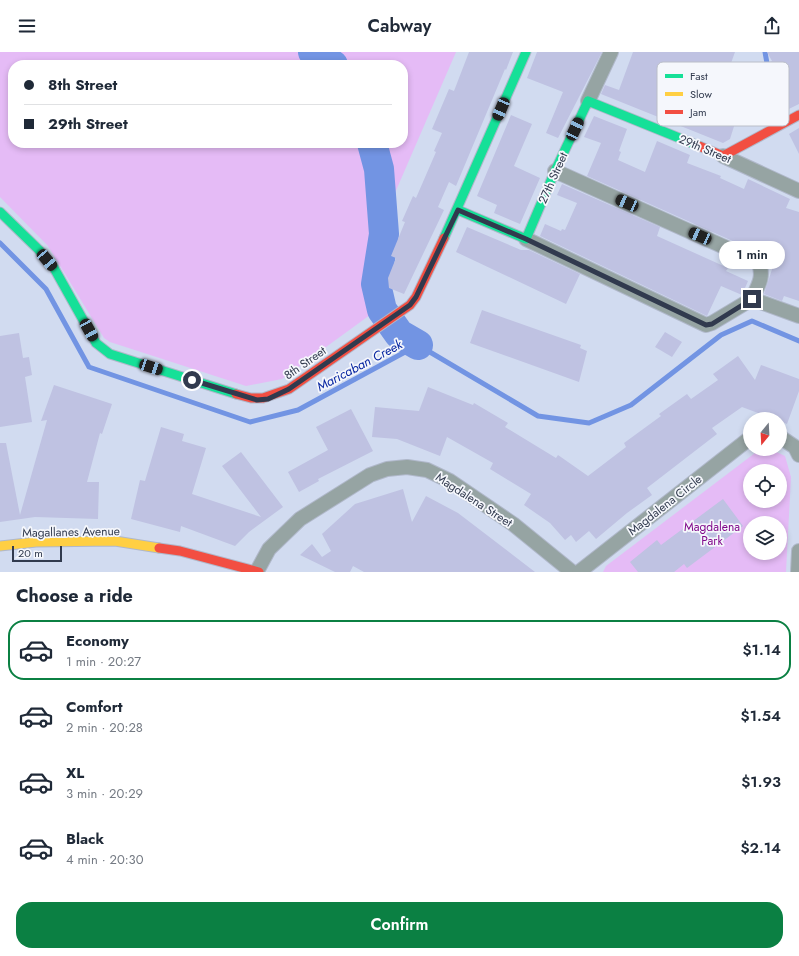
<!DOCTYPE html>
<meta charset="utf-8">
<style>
body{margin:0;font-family:Jost,sans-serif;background:#f6f6f7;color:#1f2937;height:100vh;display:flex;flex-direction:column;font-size:15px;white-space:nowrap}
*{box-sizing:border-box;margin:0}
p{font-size:13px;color:#747a83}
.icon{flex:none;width:22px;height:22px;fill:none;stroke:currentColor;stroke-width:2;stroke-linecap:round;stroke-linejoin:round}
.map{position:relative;height:520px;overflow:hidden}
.side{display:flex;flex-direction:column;background:#fff;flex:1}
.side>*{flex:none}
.banner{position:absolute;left:8px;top:8px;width:400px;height:88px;border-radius:16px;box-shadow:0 2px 6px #0003;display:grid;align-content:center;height:88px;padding:0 16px;background:#fff}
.needle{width:26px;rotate:198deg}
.fabs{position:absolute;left:743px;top:360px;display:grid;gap:8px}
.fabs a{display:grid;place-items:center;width:44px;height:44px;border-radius:50%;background:#fff;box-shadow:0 2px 6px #0003;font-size:20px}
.scale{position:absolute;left:12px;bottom:10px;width:50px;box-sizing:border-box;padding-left:4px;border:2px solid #313a4e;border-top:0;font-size:11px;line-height:14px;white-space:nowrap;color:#313a4e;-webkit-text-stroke:3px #f5f7fc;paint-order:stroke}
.end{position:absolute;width:18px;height:18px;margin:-9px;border:5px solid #313a4e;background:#fff;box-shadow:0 0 0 2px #fff}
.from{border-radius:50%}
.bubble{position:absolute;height:28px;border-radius:14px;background:#fff;box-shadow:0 2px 6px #0003;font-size:13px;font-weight:600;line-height:28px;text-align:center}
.car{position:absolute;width:12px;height:24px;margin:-12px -6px;border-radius:5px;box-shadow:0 0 3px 1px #0007;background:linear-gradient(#222 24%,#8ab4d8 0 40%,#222 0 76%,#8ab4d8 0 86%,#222 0)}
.banner b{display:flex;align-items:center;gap:14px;height:38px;font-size:15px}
.banner b+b{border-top:1px solid #e0e1e3}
.banner i{width:10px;height:10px;background:#1f2937}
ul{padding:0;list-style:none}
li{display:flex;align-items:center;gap:12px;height:60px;margin:0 8px 6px;padding:0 8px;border:2px solid transparent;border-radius:16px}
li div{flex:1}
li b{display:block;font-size:15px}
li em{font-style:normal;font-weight:600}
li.current{border-color:#0b8043}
li>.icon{width:36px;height:36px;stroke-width:1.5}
h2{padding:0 16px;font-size:18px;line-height:48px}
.button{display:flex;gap:8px;margin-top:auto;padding:8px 16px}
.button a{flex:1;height:46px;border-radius:16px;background:#0b8043;color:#fff;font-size:16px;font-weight:600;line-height:46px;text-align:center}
header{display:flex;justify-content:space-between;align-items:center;height:52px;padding:0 16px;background:#fff;font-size:18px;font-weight:600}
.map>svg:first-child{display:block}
</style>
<header><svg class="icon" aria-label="menu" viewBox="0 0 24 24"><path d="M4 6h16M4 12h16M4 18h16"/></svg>Cabway<svg class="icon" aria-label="share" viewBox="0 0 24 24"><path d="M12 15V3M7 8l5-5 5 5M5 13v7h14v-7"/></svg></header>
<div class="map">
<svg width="799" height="520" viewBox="0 0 799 520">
<rect width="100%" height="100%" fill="#d1dbf0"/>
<g fill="#e5bbf6" fill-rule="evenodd">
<path d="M0,0H456L375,187L370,263L282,327L246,334L110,290L104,286L48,194L0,145ZM13,13H403V91H13Z"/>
<path d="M765,397H770L785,404L791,425L786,520H603L606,514L755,401ZM750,419H780V449H750ZM750,471H780V501H750Z"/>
</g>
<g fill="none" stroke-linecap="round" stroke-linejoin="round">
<g stroke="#7294e3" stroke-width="5">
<path d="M765,0L768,17"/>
<path d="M0,191L46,237L89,315L250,370L298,358L418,293L538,364L589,371L631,353L721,283L752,269L799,289"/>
</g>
<g stroke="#7294e3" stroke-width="30">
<path d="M313,0L333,13"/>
<path d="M372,91L379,117L384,182L376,232L382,258L399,282L418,293"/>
</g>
</g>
<g fill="#bfc2e2">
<path d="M469,0H513L506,18L505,17L456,134L449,130L438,155L444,158L404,242L389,236L388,226L396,206L391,204L405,170L402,169L413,144L416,146L436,100L434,99L442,81L432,77L449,37L454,39Z"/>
<path d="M537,0H602L558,86L546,81L563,40L527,26Z"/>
<path d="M633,0H735L726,25L772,9L767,0H799V52L754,74L736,68L730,87L723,91L718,89L601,42L605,33L619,38Z"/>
<path d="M511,63L532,72L514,114L540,126L520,172L494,161L497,153L477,144Z"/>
<path d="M594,64L627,77L619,99L621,100L618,108L645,120L657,89L690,103L687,111L721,124L720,126L744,137L748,127L790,147L786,156L799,160V249L784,244L782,249L764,242L775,208L587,124L601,91L584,85Z"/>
<path d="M799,76V102L789,82Z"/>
<path d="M562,132L660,175L657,184L728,216L726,219L748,229L742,243L721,234L707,264L540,184L545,172L561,179L562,177L565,178L577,151L557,143Z"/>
<path d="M467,175L521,198H529L580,222L566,252L456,200Z"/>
<path d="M482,258L581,293L580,296L587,299L579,330L470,291Z"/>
<path d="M665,280L682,290L672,305L655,295Z"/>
<path d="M19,281L23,306L29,305L32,323L25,325L32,370L0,375V284Z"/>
<path d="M738,304L755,328L761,313L799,327V339L787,372L780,369V367H774L742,355L712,376L717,382L647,436L652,443L627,461L596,487L589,479L576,490L571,483L565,488L550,471L524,453L531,442L490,417L493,411L447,385L440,404L397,387L372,385L375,355L419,359L428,335L473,353L474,351L508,371L505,375L556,406L558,403L588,424L626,395L624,391L661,364L659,362L687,342L691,347L718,328L713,322Z"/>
<path d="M54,333L112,352L102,382L100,381L87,430H99L98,467L35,465L0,470V391H6L20,463L47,368L41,369Z"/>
<path d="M351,357L373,399L318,427L319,429L299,440L288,420L328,398L316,375Z"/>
<path d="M161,375L184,382L182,389L206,396L192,442L261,465L222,414L241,400L283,455L249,480L235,494L181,474L180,480L131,467L140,428L145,429Z"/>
<path d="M403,437L412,470L426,444L458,461L535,520H364L353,514L350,520H335L300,503L312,492L322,505L331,499L322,482L355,452Z"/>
<path d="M723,447L743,474L687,516L684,512L674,520H638L630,510L657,488L661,493Z"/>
</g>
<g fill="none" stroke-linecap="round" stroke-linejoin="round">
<defs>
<g id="street">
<path d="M588,49L611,0"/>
<path d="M723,104L799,139"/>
<path d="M555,119L758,210C765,224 758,234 752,247"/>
<path d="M526,187L706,273L712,271L752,247L799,264"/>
<path d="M780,385L795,395L799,403"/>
<path d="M257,519L269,497L300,467L370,423L387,417L407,415L427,418L450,429L513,472L572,520"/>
<path d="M579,520L750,386"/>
<path d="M798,520L799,499"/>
</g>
<g id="fast">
<path d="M458,158L526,187L555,119L588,49L699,94"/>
<path d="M0,160L39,198L54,216L96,291L110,302L236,342"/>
<path d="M444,186L526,0"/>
</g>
<path id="slow" d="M0,494L36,490L115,489L159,496"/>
<g id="jam">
<path d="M699,94L723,104L799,63"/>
<path d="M236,342L251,346H263L289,337L410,253L416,245L444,186"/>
<path d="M159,496L180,499L259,520"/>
</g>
</defs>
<use href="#street" stroke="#b0b8ca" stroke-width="16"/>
<use href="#fast" stroke="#b0b8ca" stroke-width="11"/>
<use href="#slow" stroke="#b0b8ca" stroke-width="11"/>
<use href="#jam" stroke="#b0b8ca" stroke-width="11"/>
<use href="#street" stroke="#96a4a3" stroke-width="14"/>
<use href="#fast" stroke="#16e098" stroke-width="9"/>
<use href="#slow" stroke="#ffcf43" stroke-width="9"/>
<use href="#jam" stroke="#f24e42" stroke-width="9"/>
</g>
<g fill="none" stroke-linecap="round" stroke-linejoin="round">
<path stroke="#313a4e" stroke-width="5" d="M192,328L257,348L268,347L289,337L410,253L416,245L458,158L526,187L706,273L712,272L752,247"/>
</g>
<g text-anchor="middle" stroke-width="3.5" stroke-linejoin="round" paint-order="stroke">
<g font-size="12" fill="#313a4e" stroke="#f5f7fc">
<text transform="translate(705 97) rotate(23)" y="4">29th Street</text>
<text transform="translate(553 126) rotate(-66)" y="4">27th Street</text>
<text transform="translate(305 311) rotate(-35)" y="4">8th Street</text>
<text transform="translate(474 448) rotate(33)" y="4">Magdalena Street</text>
<text transform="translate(665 453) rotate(-38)" y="4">Magdalena Circle</text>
<text transform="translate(71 480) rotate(-1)" y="4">Magallanes Avenue</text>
</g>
<g font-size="12" fill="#81098a" stroke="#f5f7fc">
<text x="712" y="479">Magdalena<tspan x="712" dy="14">Park</tspan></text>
</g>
<g font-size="13" font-style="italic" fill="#0826a1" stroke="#f5f7fc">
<text transform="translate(359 313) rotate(-28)" y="5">Maricaban Creek</text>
</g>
</g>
<rect x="657" y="10" width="132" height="64" rx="6" fill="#f5f7fc" stroke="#babec8" stroke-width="1"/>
<rect x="665" y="22" width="18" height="4" fill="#16e098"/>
<rect x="665" y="40" width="18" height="4" fill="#ffcf43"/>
<rect x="665" y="58" width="18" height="4" fill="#f24e42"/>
<g font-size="11" fill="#313a4e">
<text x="690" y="28">Fast</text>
<text x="690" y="46">Slow</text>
<text x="690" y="64">Jam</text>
</g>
</svg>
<div class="fabs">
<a><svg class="needle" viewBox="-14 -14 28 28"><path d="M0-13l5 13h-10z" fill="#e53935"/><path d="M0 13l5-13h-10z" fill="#747a83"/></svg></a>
<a><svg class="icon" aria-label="locate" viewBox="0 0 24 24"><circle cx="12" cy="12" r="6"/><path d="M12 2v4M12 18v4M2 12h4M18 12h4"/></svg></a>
<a><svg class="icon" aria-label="layers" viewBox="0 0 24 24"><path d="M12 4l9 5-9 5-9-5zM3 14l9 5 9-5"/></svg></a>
</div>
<div class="scale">20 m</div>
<i class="end from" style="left:192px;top:328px"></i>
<i class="end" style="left:752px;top:247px"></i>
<div class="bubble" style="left:719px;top:189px;width:66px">1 min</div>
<i class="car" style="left:501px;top:57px;rotate:203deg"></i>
<i class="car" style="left:575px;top:77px;rotate:25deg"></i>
<i class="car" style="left:627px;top:151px;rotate:294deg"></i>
<i class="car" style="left:700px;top:184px;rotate:294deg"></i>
<i class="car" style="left:47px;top:208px;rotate:140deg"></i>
<i class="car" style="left:89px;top:278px;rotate:151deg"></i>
<i class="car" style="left:151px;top:315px;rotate:108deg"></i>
<div class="banner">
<b><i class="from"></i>8th Street</b>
<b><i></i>29th Street</b>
</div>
</div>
<section class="side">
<h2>Choose a ride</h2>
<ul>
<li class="current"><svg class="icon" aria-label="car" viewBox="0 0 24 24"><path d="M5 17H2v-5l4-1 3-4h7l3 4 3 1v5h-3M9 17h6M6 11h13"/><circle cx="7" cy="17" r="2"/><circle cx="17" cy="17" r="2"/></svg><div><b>Economy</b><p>1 min · 20:27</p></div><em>$1.14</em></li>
<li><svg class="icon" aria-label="car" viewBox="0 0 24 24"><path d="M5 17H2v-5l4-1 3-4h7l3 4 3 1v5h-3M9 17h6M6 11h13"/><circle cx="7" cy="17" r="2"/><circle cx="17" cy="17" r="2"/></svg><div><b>Comfort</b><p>2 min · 20:28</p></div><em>$1.54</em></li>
<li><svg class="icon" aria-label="car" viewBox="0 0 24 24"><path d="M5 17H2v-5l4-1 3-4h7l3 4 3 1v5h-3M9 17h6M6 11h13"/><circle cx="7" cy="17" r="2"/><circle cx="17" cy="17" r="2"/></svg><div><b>XL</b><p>3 min · 20:29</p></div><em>$1.93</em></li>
<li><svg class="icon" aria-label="car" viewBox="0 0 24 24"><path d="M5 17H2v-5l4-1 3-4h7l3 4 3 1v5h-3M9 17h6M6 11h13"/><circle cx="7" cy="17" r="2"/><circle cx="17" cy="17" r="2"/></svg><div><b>Black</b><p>4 min · 20:30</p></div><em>$2.14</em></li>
</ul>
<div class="button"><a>Confirm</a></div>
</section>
